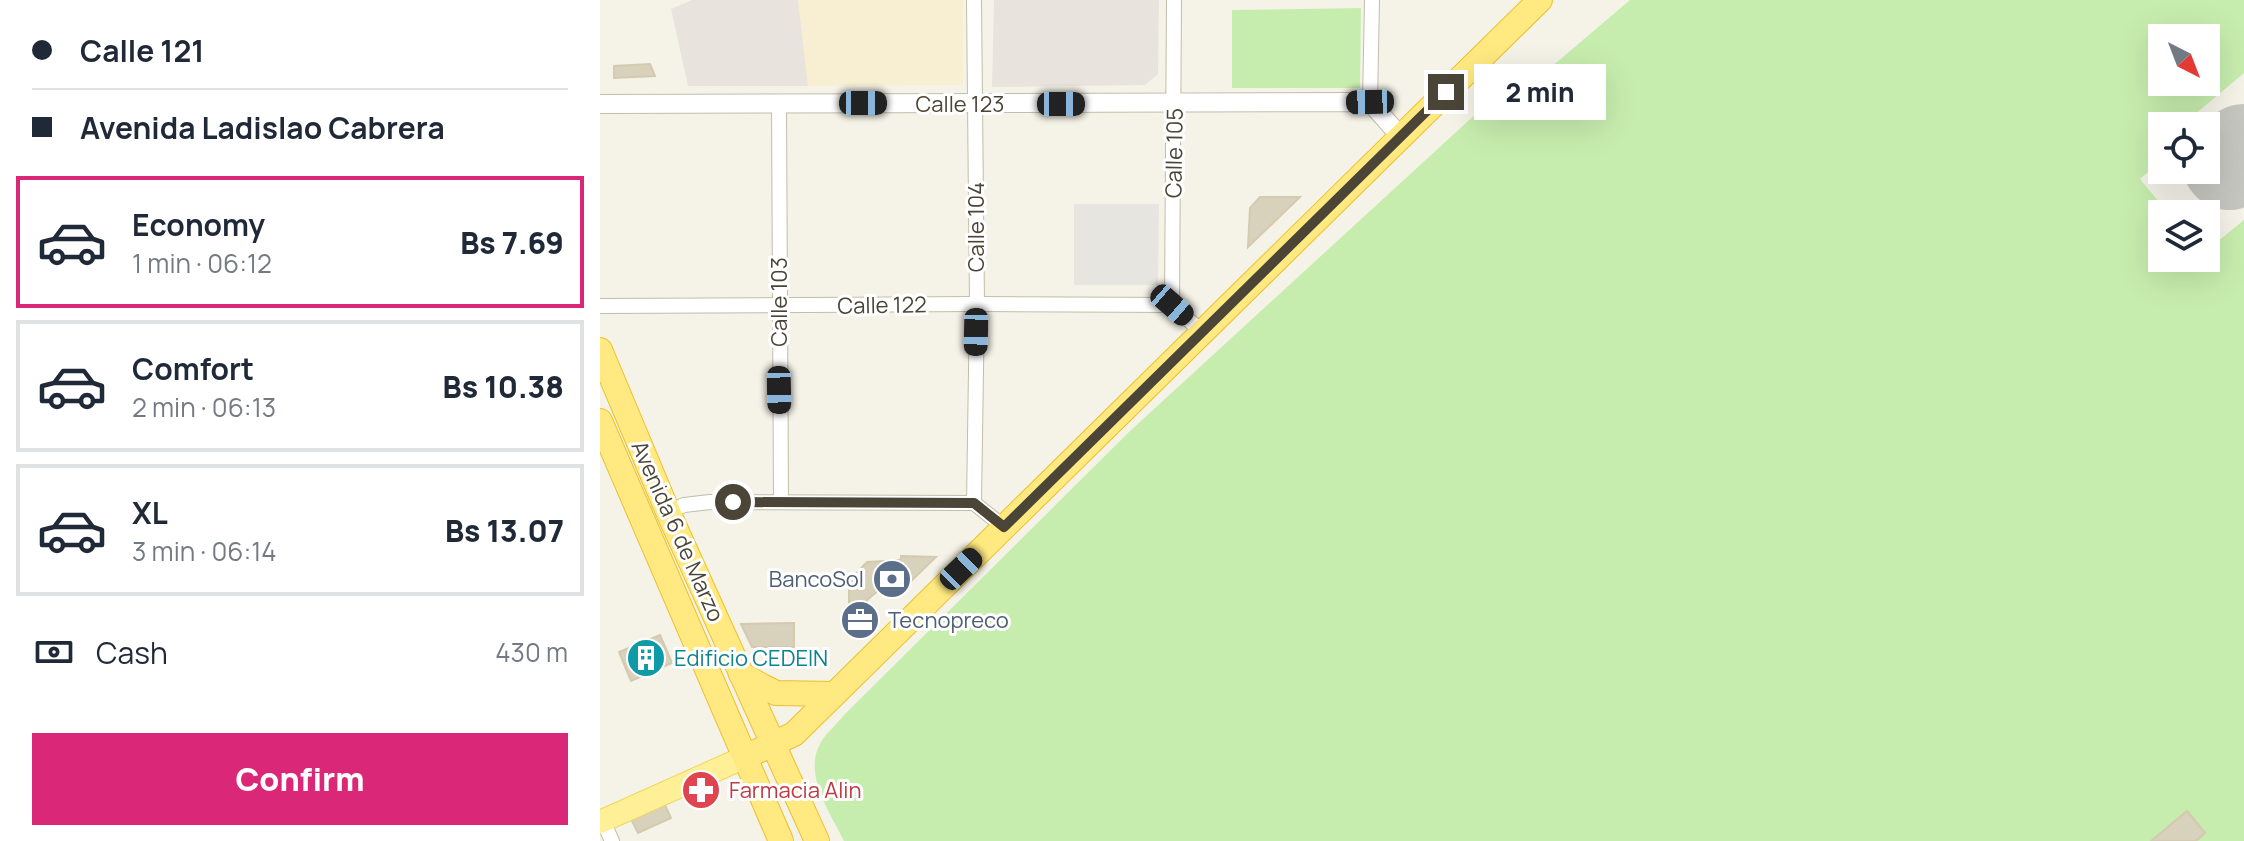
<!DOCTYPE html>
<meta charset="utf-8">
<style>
body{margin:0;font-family:Manrope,sans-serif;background:#f2f2f3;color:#1f2937;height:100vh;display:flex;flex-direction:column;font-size:30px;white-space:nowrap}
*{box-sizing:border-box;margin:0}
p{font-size:26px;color:#747a83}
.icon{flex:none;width:44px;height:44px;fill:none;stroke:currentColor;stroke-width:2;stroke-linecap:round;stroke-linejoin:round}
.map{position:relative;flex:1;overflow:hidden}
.panel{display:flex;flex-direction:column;background:#fff;width:600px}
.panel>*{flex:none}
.guide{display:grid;align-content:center;height:176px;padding:0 32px;background:#fff}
.needle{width:52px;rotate:138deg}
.tools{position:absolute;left:1548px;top:24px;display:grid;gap:16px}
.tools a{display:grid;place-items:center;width:72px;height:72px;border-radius:0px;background:#fff;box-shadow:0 8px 32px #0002;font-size:40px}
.end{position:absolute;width:36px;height:36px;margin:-18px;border:10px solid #4a4536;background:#fff;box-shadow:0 0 0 4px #fff}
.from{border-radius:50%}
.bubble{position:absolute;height:56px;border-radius:0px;background:#fff;box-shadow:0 8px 32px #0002;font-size:26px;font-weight:800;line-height:56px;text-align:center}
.car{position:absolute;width:24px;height:48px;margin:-24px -12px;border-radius:10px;box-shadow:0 0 6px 2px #0007;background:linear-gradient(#222 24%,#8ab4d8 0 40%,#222 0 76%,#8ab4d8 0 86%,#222 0)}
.guide b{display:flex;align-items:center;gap:28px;height:76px;font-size:30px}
.guide b+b{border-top:2px solid #e0e1e3}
.guide i{width:20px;height:20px;background:#1f2937}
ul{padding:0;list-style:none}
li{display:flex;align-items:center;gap:24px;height:132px;margin:0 16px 12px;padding:0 16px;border:4px solid #e0e1e3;border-radius:0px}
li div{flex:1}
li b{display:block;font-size:30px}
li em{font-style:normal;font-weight:800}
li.on{border-color:#db2777}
li>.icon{width:72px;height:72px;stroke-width:1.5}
.pay{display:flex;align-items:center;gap:20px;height:88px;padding:0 32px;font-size:30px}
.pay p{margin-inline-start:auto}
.cta{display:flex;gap:16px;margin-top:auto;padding:16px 32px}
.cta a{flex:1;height:92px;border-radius:0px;background:#db2777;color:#fff;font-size:32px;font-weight:800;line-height:92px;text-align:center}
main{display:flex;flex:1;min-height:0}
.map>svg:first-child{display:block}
</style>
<main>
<section class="panel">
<div class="guide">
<b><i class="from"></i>Calle 121</b>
<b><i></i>Avenida Ladislao Cabrera</b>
</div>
<ul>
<li class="on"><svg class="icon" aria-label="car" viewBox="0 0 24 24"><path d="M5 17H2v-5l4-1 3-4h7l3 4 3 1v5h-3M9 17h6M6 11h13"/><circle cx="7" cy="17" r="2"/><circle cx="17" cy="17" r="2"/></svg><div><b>Economy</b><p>1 min · 06:12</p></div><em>Bs 7.69</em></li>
<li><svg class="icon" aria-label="car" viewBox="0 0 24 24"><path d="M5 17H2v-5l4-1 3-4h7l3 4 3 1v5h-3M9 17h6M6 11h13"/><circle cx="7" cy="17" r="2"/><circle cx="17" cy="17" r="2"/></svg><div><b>Comfort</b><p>2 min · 06:13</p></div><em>Bs 10.38</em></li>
<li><svg class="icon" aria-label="car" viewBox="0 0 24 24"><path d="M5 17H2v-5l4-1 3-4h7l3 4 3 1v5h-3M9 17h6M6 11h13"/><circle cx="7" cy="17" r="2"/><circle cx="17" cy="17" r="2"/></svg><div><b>XL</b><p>3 min · 06:14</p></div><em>Bs 13.07</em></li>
</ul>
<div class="pay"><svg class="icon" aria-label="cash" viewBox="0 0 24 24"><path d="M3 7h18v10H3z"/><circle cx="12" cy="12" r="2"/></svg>Cash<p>430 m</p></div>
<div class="cta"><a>Confirm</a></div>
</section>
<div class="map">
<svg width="1644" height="841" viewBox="0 0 1644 841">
<rect width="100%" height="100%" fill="#f5f3e8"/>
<path fill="#f8eed2" d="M198,0H363V85L208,86Z"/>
<g fill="#e8e4dd">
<path d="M92,0H198L208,86H88L71,9Z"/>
<path d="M394,0H559L558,74L545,85L392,87Z"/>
</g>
<g fill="#c7edae" fill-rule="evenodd">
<path d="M1030,0H1644V73L1581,126H1562V160L1540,179L1569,214H1562V258H1606V251L1644,220V841H1596L1605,833L1587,811L1551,841H244C231,814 203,775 220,744C225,734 237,724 244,715L529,432L891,100L904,107ZM1562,38H1606V82H1562Z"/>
<path d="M761,8L760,88H632V10Z"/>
</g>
<path fill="#e6e5e0" d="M474,204H559L558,285H474Z"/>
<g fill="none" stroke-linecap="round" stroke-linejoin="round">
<path stroke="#c6c6c0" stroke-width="94" d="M1629,163L1644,151"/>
</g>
<g fill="#d8d1bc" stroke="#d3caaf" stroke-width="2">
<path d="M50,64L55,76L14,78V66Z"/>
<path d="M660,197H700L648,247L650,208Z"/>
<path d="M301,556L336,557L300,592V584Z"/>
<path d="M300,560V584L284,586L267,600L266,618L249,634V581L267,562Z"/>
<path d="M194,623V647H152L141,624Z"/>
<path d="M60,635L72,663L31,681L19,652Z"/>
<path d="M63,801L71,818L38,833L30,817Z"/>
<path d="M1587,811L1605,833L1596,841H1551Z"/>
</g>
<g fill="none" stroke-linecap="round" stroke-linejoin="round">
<defs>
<g id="minor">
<path d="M770,102L772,0"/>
<path d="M179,103L181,501"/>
<path d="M572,305L574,0"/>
<path d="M0,306L377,304L572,305L602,332"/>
<path d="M374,503L377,304L374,0"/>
<path d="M68,512L84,505L110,502L374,503L404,527"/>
<path d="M3,821L12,841"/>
</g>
<path id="tertiary" d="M0,104L770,102L801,137"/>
<path id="primary" d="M0,822L145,757"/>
<g id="trunk">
<path d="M0,350L68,512L217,841"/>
<path d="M0,421L181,841"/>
<path d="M141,674L162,686L176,693L234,694"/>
<path d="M145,757L194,734L940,0"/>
</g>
</defs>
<use href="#minor" stroke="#c2bdaa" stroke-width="16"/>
<use href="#tertiary" stroke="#c2bdaa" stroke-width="20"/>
<use href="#primary" stroke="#eed75e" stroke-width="24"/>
<use href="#trunk" stroke="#ebc02d" stroke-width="26"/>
<use href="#minor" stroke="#fff" stroke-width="14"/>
<use href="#tertiary" stroke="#fff" stroke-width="18"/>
<use href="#primary" stroke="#fff097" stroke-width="22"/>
<use href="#trunk" stroke="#ffe980" stroke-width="24"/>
</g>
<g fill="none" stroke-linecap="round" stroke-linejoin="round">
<path stroke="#4a4536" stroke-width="10" d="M133,502L374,503L404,527L846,92"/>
</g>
<defs>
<symbol id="bank-disc" viewBox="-11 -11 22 22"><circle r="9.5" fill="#5c6f8a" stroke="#fff"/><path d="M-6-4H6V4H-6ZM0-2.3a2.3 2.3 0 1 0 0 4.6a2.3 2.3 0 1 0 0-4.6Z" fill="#fff"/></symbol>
<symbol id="office-disc" viewBox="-11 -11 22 22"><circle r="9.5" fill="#5c6f8a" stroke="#fff"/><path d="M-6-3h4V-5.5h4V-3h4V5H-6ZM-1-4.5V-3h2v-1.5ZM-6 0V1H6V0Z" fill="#fff"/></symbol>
<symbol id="building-disc" viewBox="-11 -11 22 22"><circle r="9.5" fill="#0f9aa8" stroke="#fff"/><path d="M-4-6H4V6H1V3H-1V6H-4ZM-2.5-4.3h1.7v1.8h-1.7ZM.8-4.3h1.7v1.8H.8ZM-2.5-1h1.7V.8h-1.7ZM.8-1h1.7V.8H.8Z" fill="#fff"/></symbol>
<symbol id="pharmacy-disc" viewBox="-11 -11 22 22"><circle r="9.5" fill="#e0444e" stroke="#fff"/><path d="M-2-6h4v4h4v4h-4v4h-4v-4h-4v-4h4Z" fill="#fff"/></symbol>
</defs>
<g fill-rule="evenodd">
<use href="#bank-disc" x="270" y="557" width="44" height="44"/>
<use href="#office-disc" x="238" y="598" width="44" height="44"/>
<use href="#building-disc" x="24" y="636" width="44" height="44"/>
<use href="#pharmacy-disc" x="79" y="768" width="44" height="44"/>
</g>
<g text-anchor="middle" stroke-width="6" stroke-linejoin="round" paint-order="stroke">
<g font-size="22" fill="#4a4536" stroke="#fff">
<text x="360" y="112">Calle 123</text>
<text transform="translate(574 153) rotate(-89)" y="8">Calle 105</text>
<text transform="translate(376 227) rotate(-90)" y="8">Calle 104</text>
<text transform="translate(179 302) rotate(-90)" y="8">Calle 103</text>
<text transform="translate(282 305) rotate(-1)" y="8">Calle 122</text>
<text transform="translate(78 531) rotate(66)" y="8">Avenida 6 de Marzo</text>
</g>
<g font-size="22" fill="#4e5e75" stroke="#fff" text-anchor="end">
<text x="264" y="587">BancoSol</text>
<text x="288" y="628" text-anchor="start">Tecnopreco</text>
</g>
<g font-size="22" fill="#0d838f" stroke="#fff" text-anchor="start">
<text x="74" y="666">Edificio CEDEIN</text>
</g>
<g font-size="22" fill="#be3a42" stroke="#fff" text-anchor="start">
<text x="129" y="798">Farmacia Alin</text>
</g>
</g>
</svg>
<div class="tools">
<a><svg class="needle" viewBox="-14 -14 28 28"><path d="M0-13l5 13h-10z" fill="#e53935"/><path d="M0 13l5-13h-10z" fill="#747a83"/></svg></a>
<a><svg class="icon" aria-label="locate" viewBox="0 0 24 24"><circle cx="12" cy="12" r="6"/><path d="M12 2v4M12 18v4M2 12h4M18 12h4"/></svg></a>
<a><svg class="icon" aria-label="layers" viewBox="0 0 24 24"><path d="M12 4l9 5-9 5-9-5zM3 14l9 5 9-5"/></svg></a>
</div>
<i class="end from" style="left:133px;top:502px"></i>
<i class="end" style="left:846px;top:92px"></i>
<div class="bubble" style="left:874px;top:64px;width:132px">2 min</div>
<i class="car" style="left:770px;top:102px;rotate:269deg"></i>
<i class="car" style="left:263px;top:103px;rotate:90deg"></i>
<i class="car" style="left:461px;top:104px;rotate:90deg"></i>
<i class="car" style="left:572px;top:305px;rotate:131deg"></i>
<i class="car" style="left:376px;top:332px;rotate:181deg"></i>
<i class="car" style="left:179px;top:390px;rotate:179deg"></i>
<i class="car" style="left:361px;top:569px;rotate:46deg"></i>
</div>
</main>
